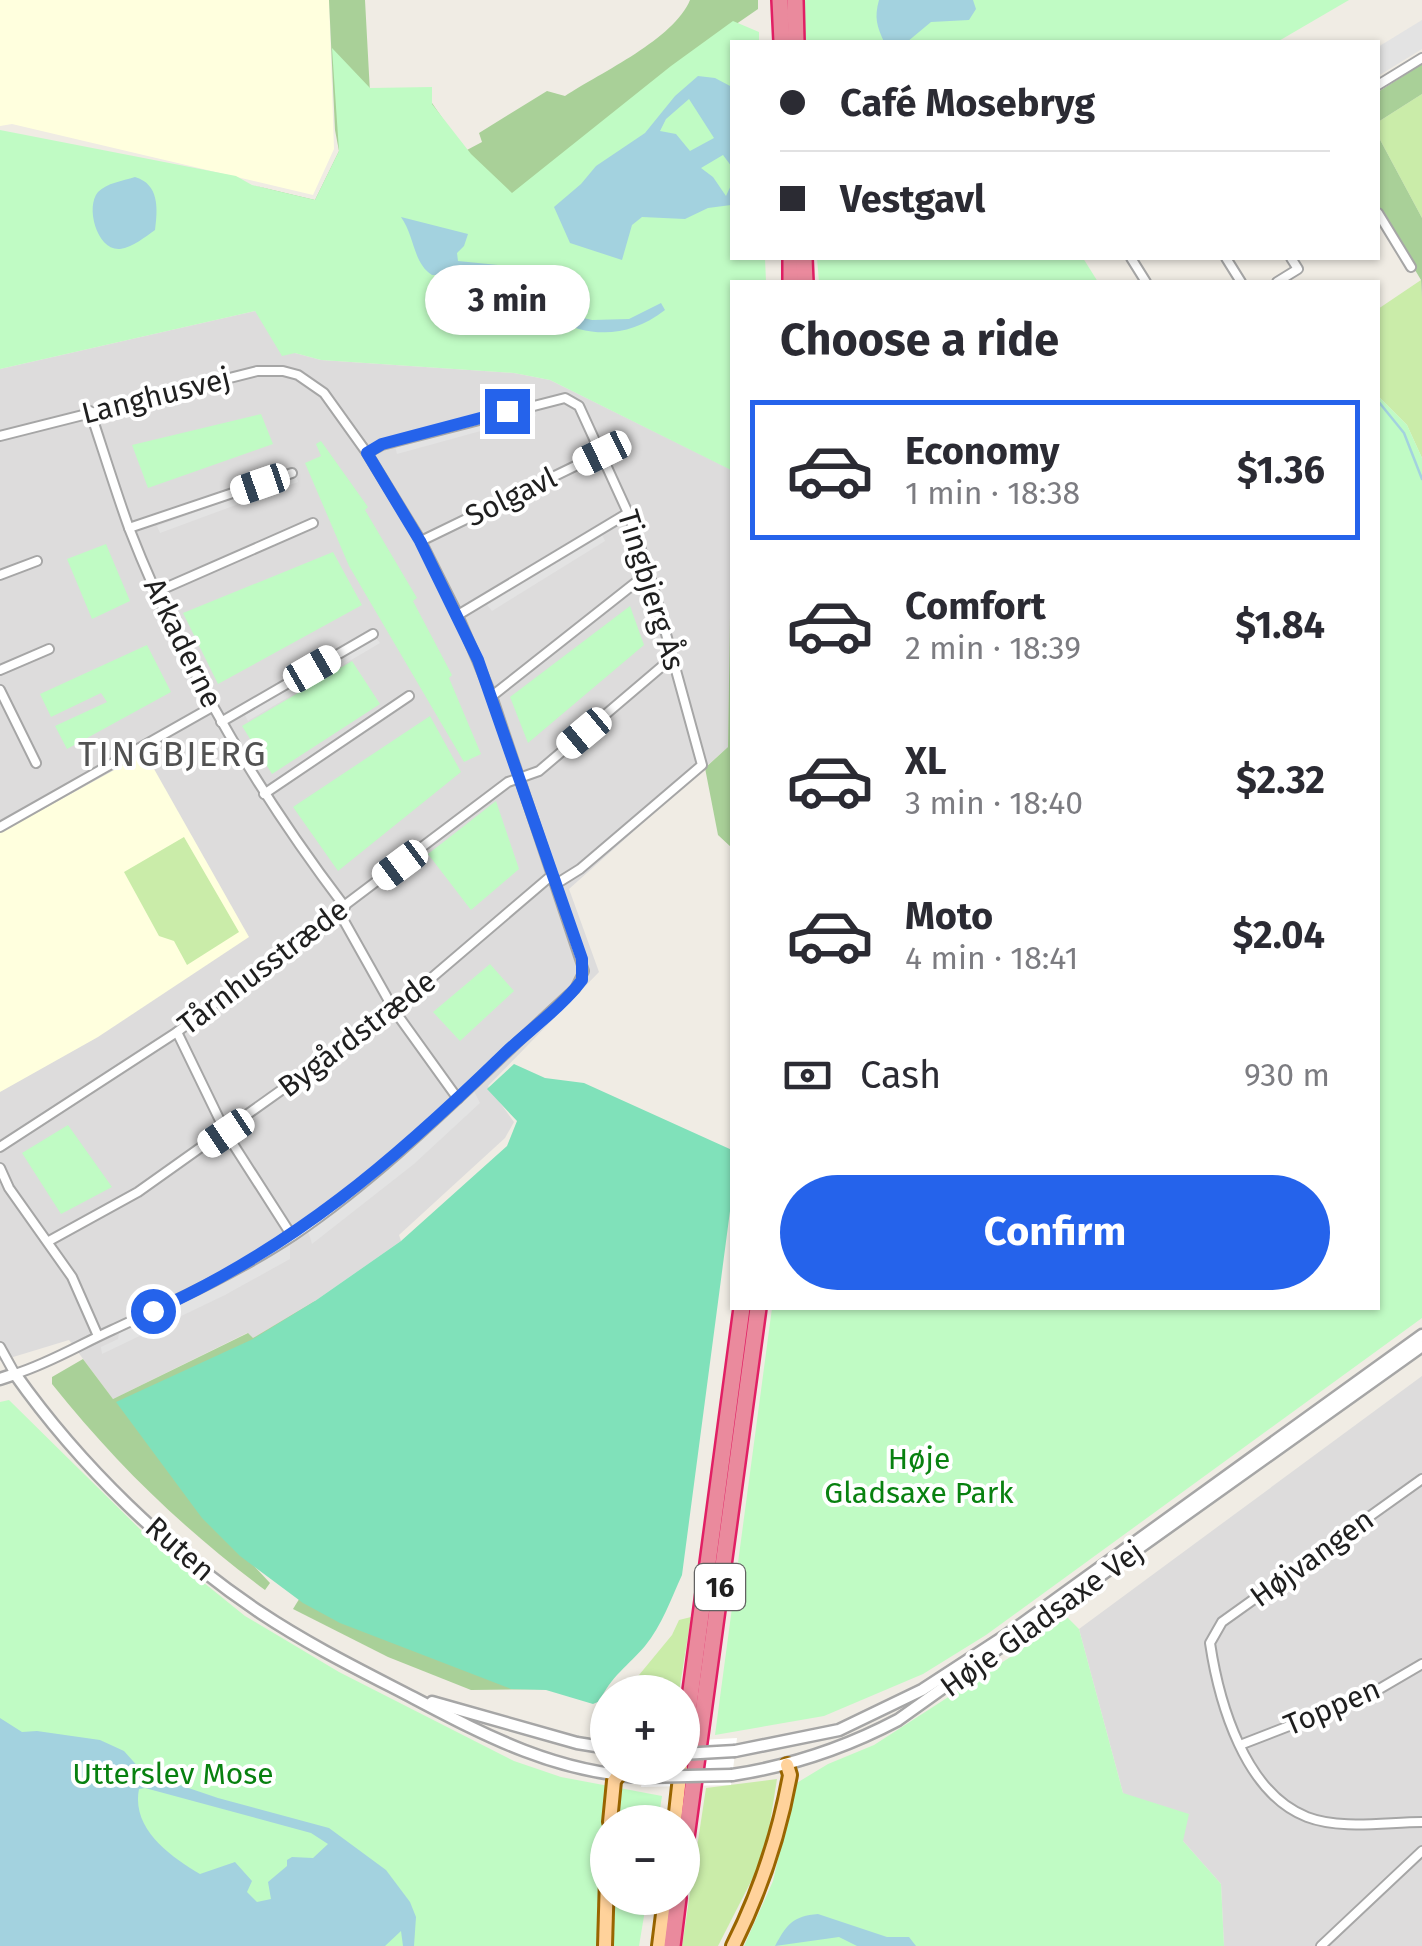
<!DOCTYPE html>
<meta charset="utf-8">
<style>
body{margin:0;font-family:"Fira Sans",sans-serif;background:#f7f7f7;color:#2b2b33;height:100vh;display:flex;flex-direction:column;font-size:38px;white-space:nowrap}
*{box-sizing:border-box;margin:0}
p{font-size:32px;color:#7c7c81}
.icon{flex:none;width:55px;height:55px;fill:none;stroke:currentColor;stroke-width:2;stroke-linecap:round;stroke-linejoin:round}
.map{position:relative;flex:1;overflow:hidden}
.sheet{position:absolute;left:730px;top:280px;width:650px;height:1030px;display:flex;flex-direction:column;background:#fff;border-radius:0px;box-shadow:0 2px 8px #0004}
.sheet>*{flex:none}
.top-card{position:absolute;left:730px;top:40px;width:650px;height:220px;border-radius:0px;box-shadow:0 2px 8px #0004;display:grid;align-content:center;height:220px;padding:0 50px;background:#fff}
.controls{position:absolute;left:590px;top:1675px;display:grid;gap:20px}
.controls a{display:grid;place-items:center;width:110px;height:110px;border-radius:50%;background:#fff;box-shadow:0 2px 8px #0004;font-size:50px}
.end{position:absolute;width:45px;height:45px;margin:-22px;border:12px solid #2563eb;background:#fff;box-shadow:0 0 0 5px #fff}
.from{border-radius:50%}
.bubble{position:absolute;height:70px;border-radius:35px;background:#fff;box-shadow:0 2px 8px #0004;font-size:32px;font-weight:700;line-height:70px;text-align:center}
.car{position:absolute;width:30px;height:60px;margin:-30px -15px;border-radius:12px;box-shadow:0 0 8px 2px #0007;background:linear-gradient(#fff 24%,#345 0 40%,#fff 0 76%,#345 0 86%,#fff 0)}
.top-card b{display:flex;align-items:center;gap:35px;height:95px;font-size:38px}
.top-card b+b{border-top:2px solid #e1e1e2}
.top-card i{width:25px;height:25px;background:#2b2b33}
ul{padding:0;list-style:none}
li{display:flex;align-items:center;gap:30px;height:140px;margin:0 20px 15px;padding:0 30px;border:5px solid transparent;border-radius:0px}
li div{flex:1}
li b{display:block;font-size:38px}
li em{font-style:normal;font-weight:700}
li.on{border-color:#2563eb}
li>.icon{width:90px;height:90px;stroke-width:1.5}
h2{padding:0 50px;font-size:45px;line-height:120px}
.pay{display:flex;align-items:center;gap:25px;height:110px;padding:0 50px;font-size:38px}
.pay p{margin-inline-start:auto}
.action{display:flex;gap:20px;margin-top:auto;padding:20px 50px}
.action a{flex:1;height:115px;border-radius:60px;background:#2563eb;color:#fff;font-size:40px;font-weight:700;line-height:115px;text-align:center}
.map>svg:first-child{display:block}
</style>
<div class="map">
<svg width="1422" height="1946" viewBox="0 0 1422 1946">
<rect width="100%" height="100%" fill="#f0ece4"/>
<g fill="#dddcdc">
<path d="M255,311L295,353L321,360L514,373L550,380L732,470L728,747L569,889L599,972L488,1086L514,1122L505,1138L399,1235L401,1241L315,1301L253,1339L247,1333L113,1399L69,1340L0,1361V369Z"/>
<path d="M1422,1376V1946H1224L1221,1884L1183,1841L1123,1793L1079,1629Z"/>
</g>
<g fill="#ffffde">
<path d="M0,0H329L334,149L313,195L12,124L0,126Z"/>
<path d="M145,753L249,937L98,1037L0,1092V833Z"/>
</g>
<g fill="#caeca9">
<path d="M1422,94V218L1378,136V122Z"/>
<path d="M1421,280L1422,298V458L1407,425L1378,396V309Z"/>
<path d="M184,837L239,932L187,965L174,941L159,936L124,872Z"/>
<path d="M691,1617L679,1692H625L672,1635L679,1620Z"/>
<path d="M777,1779L765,1854L718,1946H682L706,1788Z"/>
</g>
<g fill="#a9d098">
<path d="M329,0H365L372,130L432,103L465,151L482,142L479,133L547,91L565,96C602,72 674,39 690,0H758V9L703,47L565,197L408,227L252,185L315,200L339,151L335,130Z"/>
<path d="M1422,64V94L1378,122V92Z"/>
<path d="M1378,136L1422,218V298L1421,280L1378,208Z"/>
<path d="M731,551L732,552V848L718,835L705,768L728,747Z"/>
<path d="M315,1301L241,1552L270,1583L265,1590C182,1528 116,1464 52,1384V1377L83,1359L113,1399L248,1333L253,1338Z"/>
<path d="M301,1596L555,1689L471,1690L388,1657L293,1609Z"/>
</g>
<g fill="#c0fbc4">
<path d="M802,0H1349L1277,42H804Z"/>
<path d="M733,21L759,32V42H732V258H765L766,282H732V498L731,470L550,380L514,373L321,360L295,353L282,356L255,311L0,369V130L236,176L252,185L315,200L339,151L332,48L370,88L432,87V104L471,154L512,193L671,66Z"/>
<path d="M817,258H1083L1098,282H819Z"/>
<path d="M1378,396L1407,425L1422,458V1318L986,1635L923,1674L824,1716L715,1735L772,1308H1378Z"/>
<path d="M261,414L273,444L148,488L132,445Z"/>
<path d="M321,441L368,507L365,510L417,598L413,601L452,675L449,678L481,754L464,762L349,566L305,463L321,456L316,444Z"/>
<path d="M106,544L130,601L92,619L67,559Z"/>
<path d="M333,552L362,605L218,684L183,613Z"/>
<path d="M630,606L644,645L528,743L510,697Z"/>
<path d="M147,645L171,692L67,749L55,726L107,702L101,693L51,717L40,694Z"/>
<path d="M352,661L380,704L272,774L242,726Z"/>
<path d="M430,716L461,772L338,871L293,807Z"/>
<path d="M496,801L519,869L471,910L428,854Z"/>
<path d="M490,964L514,991L460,1041L433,1012Z"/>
<path d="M68,1125L112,1187L61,1214L22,1153Z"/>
<path d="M9,1400L151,1540L245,1616L339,1672L514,1761L561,1777L662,1796L658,1822H608V1898H647L639,1946H0V1402Z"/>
<path d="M1066,1616L1079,1629L1123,1793L1189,1814L1183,1841L1221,1884L1224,1946H744L773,1881L795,1784L828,1764L874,1745L1015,1654Z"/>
</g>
<path fill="#80e1ba" d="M514,1064L545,1078L584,1083L732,1150V1196L682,1575C671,1599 662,1625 645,1646C629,1665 610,1677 600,1701L593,1704L546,1690L511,1689L340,1623L303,1603L240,1556L202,1518L116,1402L253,1339L315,1301L401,1241L507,1146L517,1121L487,1089Z"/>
<g fill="#e3e3e3">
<path d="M1422,20V49L1378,76V47Z"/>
<path d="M534,409L536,416L397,454L395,446Z"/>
<path d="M296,476L298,482L160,533L157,526Z"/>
<path d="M602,535L605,541L492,611L487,605Z"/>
<path d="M376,638L380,643L248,721L245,715Z"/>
<path d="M474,1091L480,1103L414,1164L312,1244L308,1231L359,1193Z"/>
<path d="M290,1242V1259L225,1295L102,1354L101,1347L118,1339L119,1333L215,1287Z"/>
</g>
<g fill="#a3d2df" fill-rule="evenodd">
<path d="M879,0H973L976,9L969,20L931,22L907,42H884C877,26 874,18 879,0Z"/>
<path d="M698,76L715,78L732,87V167L723,155L701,168L713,177L726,196L732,183L731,205L708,208L685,219L642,217L632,225L622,260L570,243L554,207L581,184L596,166L645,133L675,96ZM689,99L714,138L690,151L676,134L660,131L666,119Z"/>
<path d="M135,177C159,184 158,208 155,230C145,237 133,247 120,249C97,251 85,207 98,192C107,183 122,181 135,177Z"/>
<path d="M401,217L468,234L464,246L457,253L458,261L498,265L513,274L529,291L575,316L592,320L629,319L661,303L665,310C604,357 544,322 495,276L432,275C413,263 415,237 401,217Z"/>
<path d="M0,1718L22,1732L37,1731L100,1740L124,1751L141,1770L156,1777L218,1798L329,1828L386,1870L410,1902L416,1917L414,1946H403L401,1931L385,1946H0ZM145,1788L311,1833L328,1844L313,1858L292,1857L287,1860V1866L268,1882L271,1899L257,1902L247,1892L252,1881L235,1862L200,1874C171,1857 131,1829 139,1789Z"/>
<path d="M818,1914L887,1937H909L916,1946H857L839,1937L775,1946C787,1924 793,1916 818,1914Z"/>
</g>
<path fill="#fff" d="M737,1738L731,1785L641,1787L644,1768H682L683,1741Z"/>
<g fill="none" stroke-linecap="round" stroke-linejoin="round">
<path stroke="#a3d2df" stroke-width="2.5" d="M1378,401L1404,433L1422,479"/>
<defs>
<g id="minor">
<path d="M1378,85L1422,58"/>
<path d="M1378,213L1411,267"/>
<path d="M1131,258L1146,282"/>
<path d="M1226,258L1241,282"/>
<path d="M1277,282L1298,269L1291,258"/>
<path d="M90,411C103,450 115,489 129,528C182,664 256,790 345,907"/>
<path d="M0,436L257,371H283L298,375L324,393L367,453L421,541L458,615L492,696L584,971L575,989C483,1072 397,1165 294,1235C237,1273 174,1301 112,1330C79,1345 50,1363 15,1374L0,1347"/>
<path d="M367,453L382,445L565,398L579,406L628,513L649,572L702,765L580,869L556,884"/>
<path d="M129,528L292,473"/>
<path d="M421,541L602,453"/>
<path d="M0,575L37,561"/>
<path d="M156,592L313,523"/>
<path d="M458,615L628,513"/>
<path d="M0,670L49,649"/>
<path d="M0,690L36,763"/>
<path d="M492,696L649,572"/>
<path d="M221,722L373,634"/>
<path d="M264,794L409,696"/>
<path d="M0,827L212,707"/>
<path d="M339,912L394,1010L458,1099"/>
<path d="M177,1032L226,1133L292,1236"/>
<path d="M0,1147L177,1032L508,782L539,771L673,657"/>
<path d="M0,1168L9,1188L72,1277L98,1336"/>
<path d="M49,1241L138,1192L394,1010L552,875"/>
<path d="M1422,1479L1222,1622L1210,1643C1219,1703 1245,1793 1307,1817C1341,1830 1386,1822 1422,1822"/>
<path d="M1240,1745L1369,1695L1422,1664"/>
<path d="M1321,1946L1422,1851"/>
</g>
<g id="tertiary">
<path d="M0,1379L15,1374C80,1466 167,1550 261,1613C309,1645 362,1671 414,1698C488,1737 557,1773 643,1777"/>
<path d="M432,1702L577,1743L608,1748"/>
<path d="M735,1751L839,1730L922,1690L1008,1634L1422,1335"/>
<path d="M732,1775C791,1766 845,1748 898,1720L1422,1346"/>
</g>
<g id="primary">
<path d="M682,1759L686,1728"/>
<path d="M610,1822L614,1781L623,1768"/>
<path d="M675,1822L681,1768"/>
<path d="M605,1946L608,1843"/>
<path d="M659,1946L665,1898"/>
<path d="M733,1946C761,1890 779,1836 790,1775L787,1765"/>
</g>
<g id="motorway">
<path d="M780,0L782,42"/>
<path d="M795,0L796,42"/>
<path d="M791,258V282"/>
<path d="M804,258L805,282"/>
<path d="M686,1728L742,1308"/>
<path d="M682,1867L758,1308"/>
<path d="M672,1946L678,1898"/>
</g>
</defs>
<use href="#minor" stroke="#a6a6a6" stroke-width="12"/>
<use href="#tertiary" stroke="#a6a6a6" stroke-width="15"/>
<use href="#primary" stroke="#996500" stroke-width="18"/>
<use href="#motorway" stroke="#e11f64" stroke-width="20"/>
<use href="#minor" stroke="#fff" stroke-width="8"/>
<use href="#tertiary" stroke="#fff" stroke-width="10"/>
<use href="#primary" stroke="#ffd29b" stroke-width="12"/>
<use href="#motorway" stroke="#ea8a9d" stroke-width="15"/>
<defs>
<g id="tertiary-bridge">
<path d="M682,1754L735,1751"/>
<path d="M643,1777L732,1775"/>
</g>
</defs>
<use href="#tertiary-bridge" stroke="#a6a6a6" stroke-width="15" stroke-linecap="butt"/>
<use href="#tertiary-bridge" stroke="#fff" stroke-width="10"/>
</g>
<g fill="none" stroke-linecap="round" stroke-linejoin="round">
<path stroke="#2563eb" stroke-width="12" d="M153,1311C293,1248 395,1160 504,1054C529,1030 561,1008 582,980V959L478,660L420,541L367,453L382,444L507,411"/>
</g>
<g text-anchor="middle" stroke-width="8" stroke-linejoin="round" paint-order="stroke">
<rect fill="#fff" stroke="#626262" stroke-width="2.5" x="695" y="1564" width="50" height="46" rx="8"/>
<g font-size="28" font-weight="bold" fill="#1f1f1f">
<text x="720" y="1597">16</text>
</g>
<g font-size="30" fill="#1f1f1f" stroke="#fff">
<text transform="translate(156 396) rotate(-14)" y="10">Langhusvej</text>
<text transform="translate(511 497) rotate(-26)" y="10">Solgavl</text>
<text transform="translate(651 590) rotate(73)" y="10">Tingbjerg Ås</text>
<text transform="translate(183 643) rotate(64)" y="10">Arkaderne</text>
<text transform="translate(263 967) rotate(-37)" y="10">Tårnhusstræde</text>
<text transform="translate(357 1034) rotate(-37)" y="10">Bygårdstræde</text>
<text transform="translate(180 1549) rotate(41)" y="10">Ruten</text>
<text transform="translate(1312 1558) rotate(-36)" y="10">Højvangen</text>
<text transform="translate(1042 1619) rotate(-36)" y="10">Høje Gladsaxe Vej</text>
<text transform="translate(1332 1707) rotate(-23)" y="10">Toppen</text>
</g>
<g font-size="30" fill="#088110" stroke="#fff">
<text x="919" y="1469">Høje<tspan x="919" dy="34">Gladsaxe Park</tspan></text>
<text x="173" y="1784">Utterslev Mose</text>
</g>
<g font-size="35" letter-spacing="2.5" fill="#525252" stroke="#fff">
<text x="173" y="766">TINGBJERG</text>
</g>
</g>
</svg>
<div class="controls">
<a>+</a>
<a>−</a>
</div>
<i class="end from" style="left:153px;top:1311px"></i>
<i class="end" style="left:507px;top:411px"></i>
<div class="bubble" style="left:425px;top:265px;width:165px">3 min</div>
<i class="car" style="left:602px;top:453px;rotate:244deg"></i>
<i class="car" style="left:260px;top:484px;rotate:251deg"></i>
<i class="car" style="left:312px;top:669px;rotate:60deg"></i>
<i class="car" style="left:584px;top:733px;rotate:230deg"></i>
<i class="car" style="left:400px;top:865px;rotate:233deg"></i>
<i class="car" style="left:226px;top:1133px;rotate:236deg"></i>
<div class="top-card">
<b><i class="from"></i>Café Mosebryg</b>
<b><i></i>Vestgavl</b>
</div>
<section class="sheet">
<h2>Choose a ride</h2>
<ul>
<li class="on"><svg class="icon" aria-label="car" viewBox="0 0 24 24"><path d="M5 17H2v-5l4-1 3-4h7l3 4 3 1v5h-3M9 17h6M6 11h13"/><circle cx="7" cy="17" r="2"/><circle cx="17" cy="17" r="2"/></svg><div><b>Economy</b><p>1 min · 18:38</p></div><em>$1.36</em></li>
<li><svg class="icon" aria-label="car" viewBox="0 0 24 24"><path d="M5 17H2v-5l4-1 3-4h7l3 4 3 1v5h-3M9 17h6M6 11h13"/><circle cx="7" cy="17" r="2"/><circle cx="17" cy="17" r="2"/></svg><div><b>Comfort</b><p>2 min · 18:39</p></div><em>$1.84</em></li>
<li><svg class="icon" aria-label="car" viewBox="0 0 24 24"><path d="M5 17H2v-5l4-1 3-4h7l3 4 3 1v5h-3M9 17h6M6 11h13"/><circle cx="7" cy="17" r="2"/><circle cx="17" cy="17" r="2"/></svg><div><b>XL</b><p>3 min · 18:40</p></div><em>$2.32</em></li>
<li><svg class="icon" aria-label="car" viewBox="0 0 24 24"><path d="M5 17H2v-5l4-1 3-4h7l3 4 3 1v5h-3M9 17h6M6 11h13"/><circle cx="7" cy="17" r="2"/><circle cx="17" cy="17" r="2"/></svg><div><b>Moto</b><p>4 min · 18:41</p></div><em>$2.04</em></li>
</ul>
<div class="pay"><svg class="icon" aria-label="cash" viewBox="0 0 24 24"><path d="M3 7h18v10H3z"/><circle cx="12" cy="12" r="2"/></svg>Cash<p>930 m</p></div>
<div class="action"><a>Confirm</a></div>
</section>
</div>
